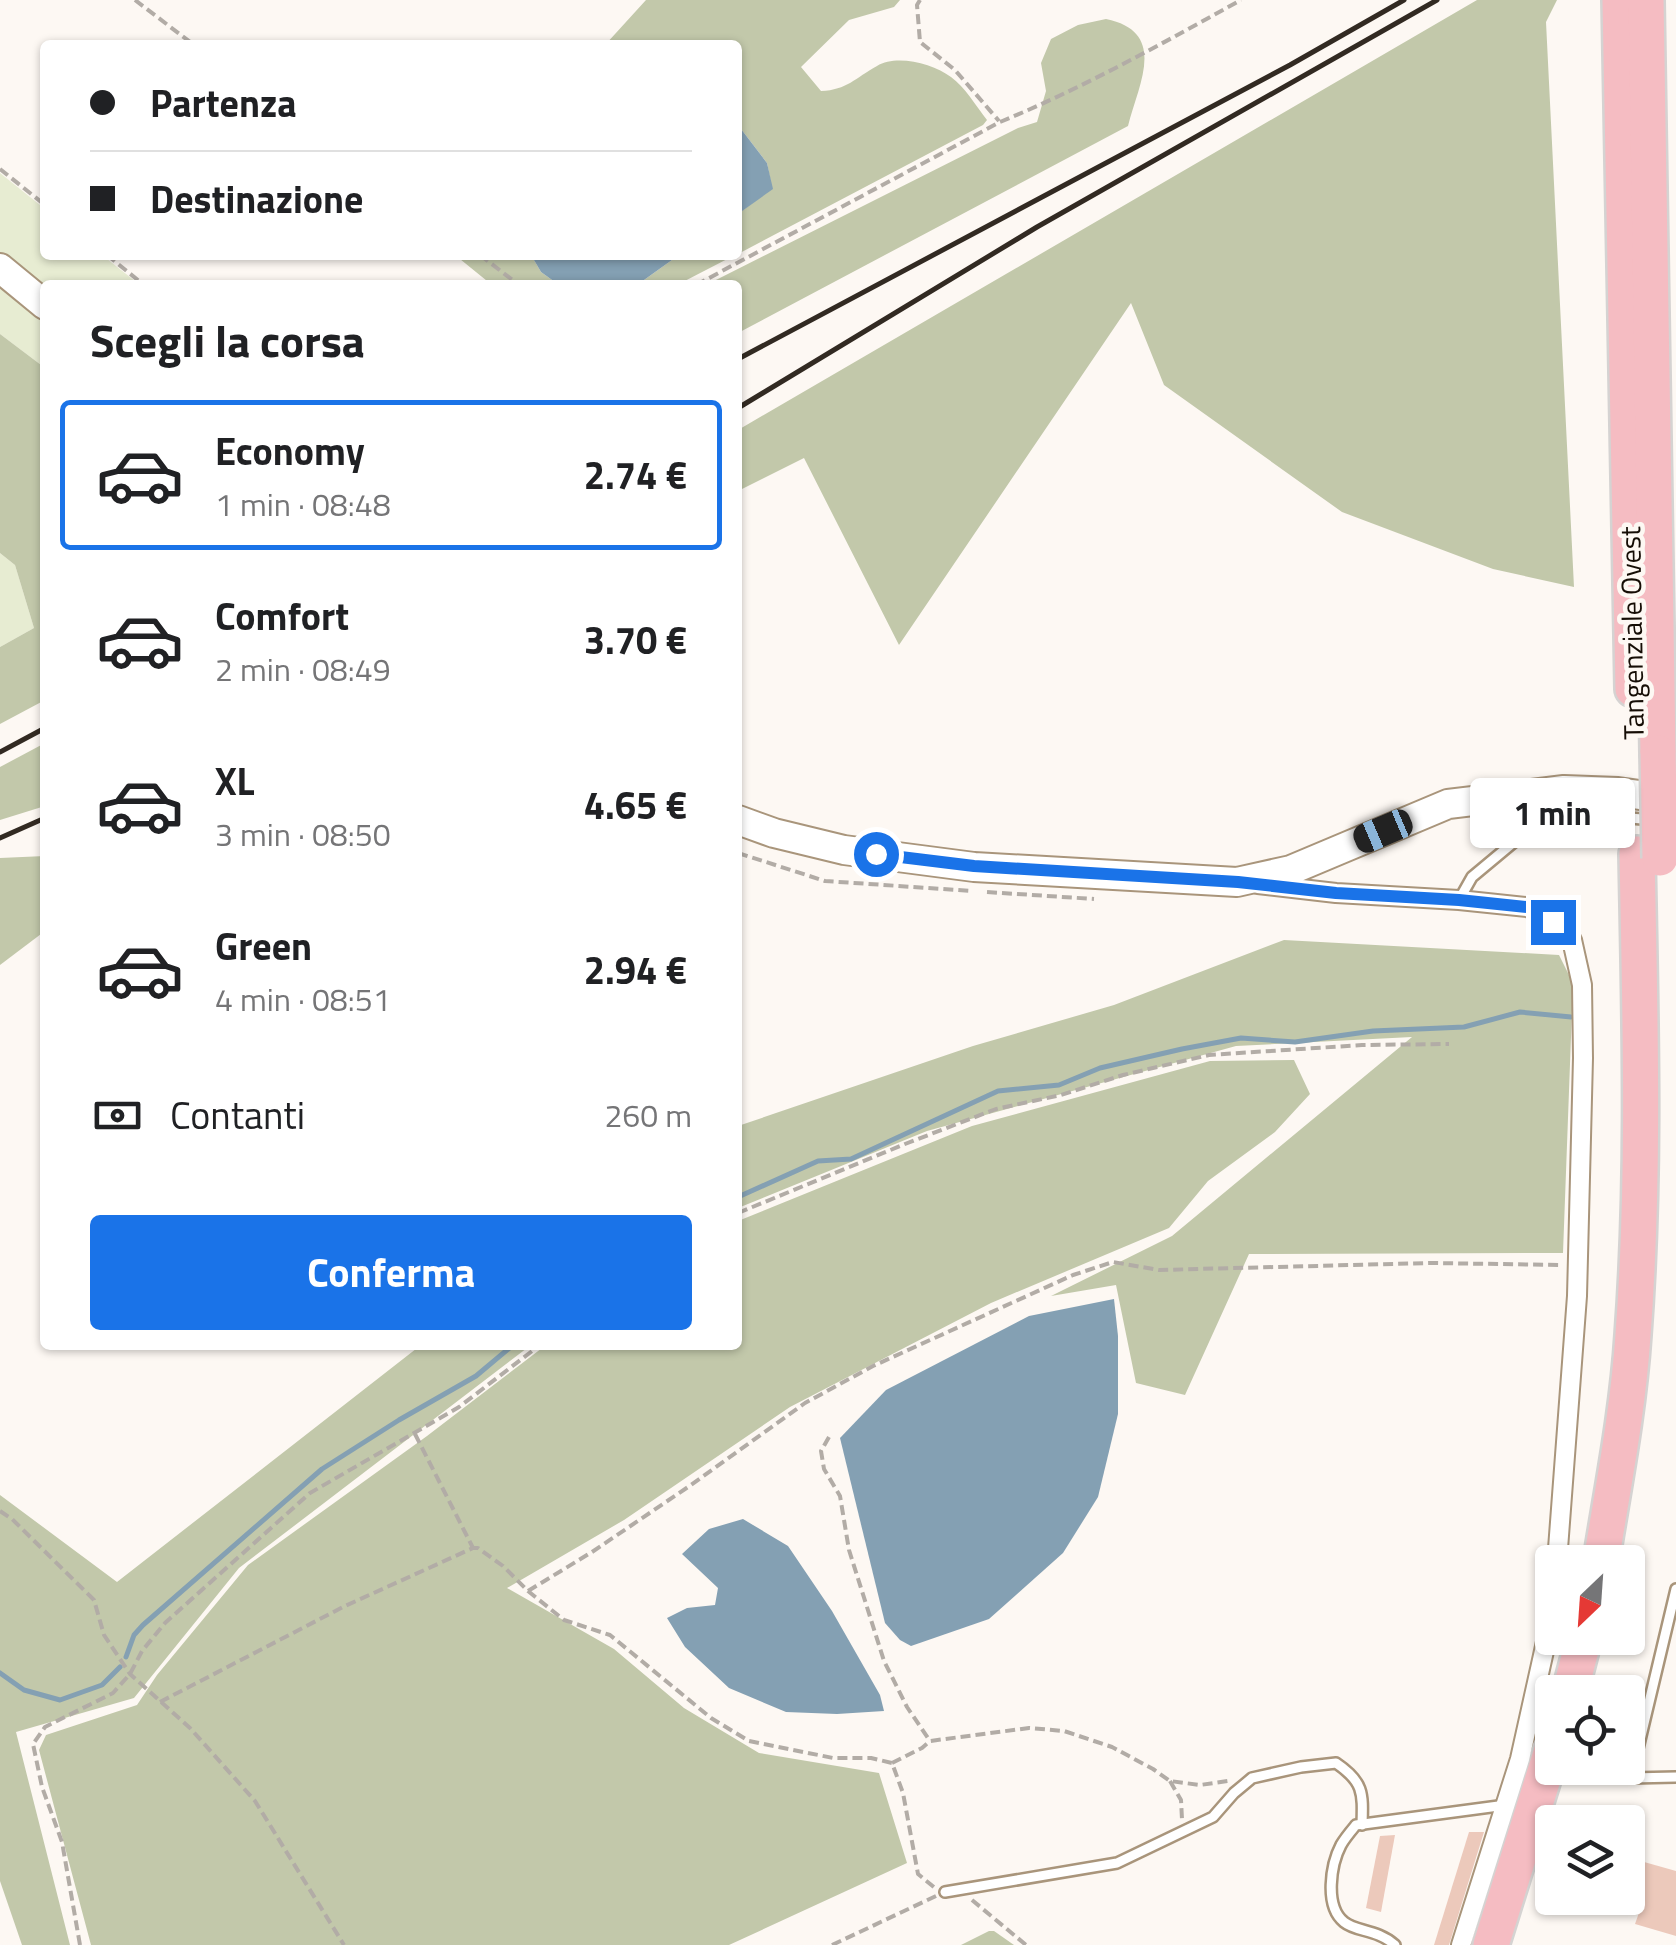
<!DOCTYPE html>
<html lang="it">
<meta charset="utf-8">
<style>
body{margin:0;font-family:"Titillium Web",sans-serif;background:#f6f6f6;color:#202124;height:100vh;display:flex;flex-direction:column;font-size:38px;white-space:nowrap}
*{box-sizing:border-box;margin:0}
p{font-size:32px;color:#757577}
.icon{flex:none;width:55px;height:55px;fill:none;stroke:currentColor;stroke-width:2;stroke-linecap:round;stroke-linejoin:round}
.map{position:relative;flex:1;overflow:hidden}
.sheet{position:absolute;left:40px;top:280px;width:702px;height:1070px;display:flex;flex-direction:column;background:#fff;border-radius:10px;box-shadow:0 2px 8px #0004}
.sheet>*{flex:none}
.guide{position:absolute;left:40px;top:40px;width:702px;height:220px;border-radius:10px;box-shadow:0 2px 8px #0004;display:grid;align-content:center;height:220px;padding:0 50px;background:#fff}
.needle{width:65px;rotate:205deg}
.controls{position:absolute;left:1535px;top:1545px;display:grid;gap:20px}
.controls a{display:grid;place-items:center;width:110px;height:110px;border-radius:10px;background:#fff;box-shadow:0 2px 8px #0004;font-size:50px}
.end{position:absolute;width:45px;height:45px;margin:-22px;border:12px solid #1a73e8;background:#fff;box-shadow:0 0 0 5px #fff}
.from{border-radius:50%}
.bubble{position:absolute;height:70px;border-radius:10px;background:#fff;box-shadow:0 2px 8px #0004;font-size:32px;font-weight:700;line-height:70px;text-align:center}
.car{position:absolute;width:30px;height:60px;margin:-30px -15px;border-radius:12px;box-shadow:0 0 8px 2px #0007;background:linear-gradient(#222 24%,#8ab4d8 0 40%,#222 0 76%,#8ab4d8 0 86%,#222 0)}
.guide b{display:flex;align-items:center;gap:35px;height:95px;font-size:38px}
.guide b+b{border-top:2px solid #e0e0e0}
.guide i{width:25px;height:25px;background:#202124}
ul{padding:0;list-style:none}
li{display:flex;align-items:center;gap:30px;height:150px;margin:0 20px 15px;padding:0 30px;border:5px solid transparent;border-radius:10px}
li div{flex:1}
li b{display:block;font-size:38px}
li em{font-style:normal;font-weight:700}
li.on{border-color:#1a73e8}
li>.icon{width:90px;height:90px;stroke-width:1.5}
h2{padding:0 50px;font-size:45px;line-height:120px}
.pay{display:flex;align-items:center;gap:25px;height:110px;padding:0 50px;font-size:38px}
.pay p{margin-inline-start:auto}
.cta{display:flex;gap:20px;margin-top:auto;padding:20px 50px}
.cta a{flex:1;height:115px;border-radius:10px;background:#1a73e8;color:#fff;font-size:40px;font-weight:700;line-height:115px;text-align:center}
.map>svg:first-child{display:block}
</style>
<div class="map">
<svg width="1676" height="1945" viewBox="0 0 1676 1945">
<rect width="100%" height="100%" fill="#fdf8f3"/>
<g fill="#e7ecd2">
<path d="M0,173L45,209V255H102L140,285H45V294L0,257Z"/>
<path d="M0,280L45,316V368L0,334Z"/>
<path d="M0,553L15,565L34,628L0,647Z"/>
</g>
<g fill="#c2c8aa">
<path d="M646,0H900L894,7L849,20L801,67L821,91C847,90 855,78 877,66C897,54 933,64 951,77C965,87 976,106 987,120L983,125L738,254V214L772,188L767,163L738,125V45H605Z"/>
<path d="M1477,0H1557L1546,22L1574,587L1493,569L1342,512L1164,385L1131,303L899,645L804,458L738,491V430Z"/>
<path d="M1106,19C1169,32 1138,85 1128,126L738,333V285H706L1018,128L1037,122L1046,91L1041,63L1051,39L1078,25Z"/>
<path d="M455,255H531L541,272L559,285H492Z"/>
<path d="M679,255H735L677,285H637Z"/>
<path d="M0,334L45,368V700L0,724V647L34,628L15,565L0,553Z"/>
<path d="M45,743V806L0,820V767Z"/>
<path d="M45,856V931L0,965V858Z"/>
<path d="M1284,940L1559,955L1573,983L1563,1253L1249,1254L1185,1395L1136,1383L1116,1285L1051,1296L1172,1236L1412,1037L1236,1046L927,1131L738,1208V1126L973,1046L1114,1005Z"/>
<path d="M1294,1060L1310,1094L1275,1132L1208,1181L1169,1228L991,1303L790,1407L624,1520L507,1588L614,1649L684,1708L759,1753L879,1773L907,1863L729,1945H91L39,1750L46,1735L137,1705L157,1675L248,1565L427,1436L546,1345H738V1221L972,1126L1210,1061Z"/>
<path d="M421,1345H531L239,1568L134,1698L16,1732L70,1945H22L0,1881V1495L117,1582Z"/>
<path d="M989,1931H994L1014,1945H961Z"/>
</g>
<g fill="#84a0b3">
<path d="M738,125L767,163L773,189L738,214Z"/>
<path d="M531,255H679L637,285H559L541,272Z"/>
<path d="M1114,1299L1118,1336V1414L1098,1497L1063,1553L989,1619L911,1646L900,1640L885,1623L840,1438L886,1390L1029,1316Z"/>
<path d="M743,1519L788,1546L832,1611L880,1695L884,1711L837,1714L786,1712L729,1688L685,1647L667,1618L687,1608L715,1605L718,1588L682,1554L709,1529Z"/>
</g>
<g fill="none" stroke-linecap="round" stroke-linejoin="round">
<g stroke="#84a0b3" stroke-width="5">
<path d="M738,1197L818,1161L851,1159L998,1091L1059,1085L1100,1068L1182,1049L1241,1038L1295,1042L1373,1031L1464,1027L1520,1012L1571,1017"/>
<path d="M126,1657L134,1635L143,1625L322,1469L399,1420L476,1376L513,1345"/>
<path d="M0,1673L24,1690L60,1700L102,1685L120,1667"/>
</g>
</g>
<g fill="#ecc9bb">
<path d="M1469,1832H1484L1449,1945H1434Z"/>
<path d="M1395,1835L1381,1912L1366,1908L1380,1836Z"/>
<path d="M1630,1858L1676,1871V1936L1635,1924L1641,1907L1628,1902V1867Z"/>
</g>
<g fill="none" stroke-linecap="round" stroke-linejoin="round">
<defs>
<g id="lane">
<path d="M1459,900L1472,877L1520,837L1561,817L1594,815L1654,820"/>
<path d="M1676,1589L1631,1778L1676,1777"/>
<path d="M945,1892L1117,1863L1213,1817L1234,1793L1252,1778L1301,1767L1336,1763C1364,1782 1363,1793 1362,1825"/>
<path d="M1395,1945C1377,1929 1356,1932 1344,1922C1324,1906 1331,1864 1341,1845C1345,1838 1351,1831 1356,1825L1506,1805"/>
</g>
<g id="street">
<path d="M1258,884L1336,893L1459,900L1535,908L1572,940L1582,985L1583,1058L1577,1296L1557,1562"/>
<path d="M1461,1945L1520,1759L1552,1615"/>
</g>
<g id="secondary">
<path d="M0,268L45,305"/>
<path d="M738,820L774,833L844,850L974,867L1237,882L1291,870L1448,804L1564,790L1618,792L1675,800"/>
</g>
<g id="highway">
<path d="M1620,0L1633,689"/>
<path d="M1646,0L1658,753"/>
<path d="M1601,1562C1613,1487 1628,1412 1633,1335C1645,1175 1640,1014 1637,854"/>
<path d="M1570,1692L1584,1638"/>
<path d="M1491,1945L1552,1750"/>
</g>
</defs>
<use href="#lane" stroke="#a9957b" stroke-width="14"/>
<use href="#street" stroke="#a9957b" stroke-width="22"/>
<use href="#secondary" stroke="#a9957b" stroke-width="32"/>
<use href="#highway" stroke="#d5d3d2" stroke-width="40"/>
<g stroke="#b2aca6" stroke-width="4" stroke-dasharray="10 5" stroke-linecap="butt">
<path d="M135,0L194,45"/>
<path d="M920,0L917,5L920,42L955,70L999,121"/>
<path d="M0,169L45,205"/>
<path d="M107,255L144,285"/>
<path d="M480,255L519,285"/>
<path d="M696,285L1000,122C1083,88 1163,43 1241,0"/>
<path d="M738,853L825,881L973,891"/>
<path d="M987,892L1094,899"/>
<path d="M738,1213L905,1144L996,1109L1061,1095L1123,1075L1209,1055L1362,1045L1449,1044"/>
<path d="M415,1434L473,1548"/>
<path d="M829,1437L821,1451L824,1469L840,1496L849,1550L884,1661L907,1707L930,1741"/>
<path d="M0,1511L12,1519L94,1600L104,1635L130,1674L190,1728L255,1801L344,1945"/>
<path d="M528,1591L592,1552L691,1485L805,1403L873,1366L1073,1275L1113,1262L1159,1270L1430,1263L1563,1265"/>
<path d="M160,1702L345,1606L473,1548H478L503,1566L528,1591L564,1620L610,1635L711,1718L749,1741L833,1758H871L892,1763L903,1793L918,1874L935,1888"/>
<path d="M892,1763L922,1748L930,1741L1029,1728L1064,1731L1112,1747L1153,1769L1170,1781L1200,1785L1228,1781"/>
<path d="M1170,1781L1181,1800L1182,1819"/>
<path d="M972,1900L1026,1945"/>
<path d="M80,1945L62,1842L42,1787L33,1744L45,1727L113,1693L130,1674L142,1651L165,1623L310,1493L459,1407L540,1345"/>
<path d="M832,1945L936,1896"/>
</g>
<use href="#lane" stroke="#fff" stroke-width="9"/>
<use href="#street" stroke="#fff" stroke-width="18"/>
<use href="#secondary" stroke="#fff" stroke-width="28"/>
<use href="#highway" stroke="#f5bcc2" stroke-width="35"/>
<g stroke="#322a22" stroke-width="5">
<path d="M738,359L1290,65L1404,0"/>
<path d="M738,408L1037,227L1437,0"/>
<path d="M0,752L45,728"/>
<path d="M0,838L45,818"/>
</g>
<defs>
<path id="highway-bridge" d="M1658,753L1660,858"/>
</defs>
<use href="#highway-bridge" stroke="#d5d3d2" stroke-width="40" stroke-linecap="butt"/>
<use href="#highway-bridge" stroke="#f5bcc2" stroke-width="35"/>
</g>
<g fill="none" stroke-linecap="round" stroke-linejoin="round">
<path stroke="#1a73e8" stroke-width="12" d="M876,854L974,866L1238,882L1336,893L1459,900L1536,908L1553,922"/>
</g>
<g text-anchor="middle" stroke-width="9" stroke-linejoin="round" paint-order="stroke">
<g font-size="28" fill="#150d05" stroke="#fdf8f3">
<text transform="translate(1632 633) rotate(-91)" y="10">Tangenziale Ovest</text>
</g>
</g>
</svg>
<div class="controls">
<a><svg class="needle" viewBox="-14 -14 28 28"><path d="M0-13l5 13h-10z" fill="#e53935"/><path d="M0 13l5-13h-10z" fill="#757577"/></svg></a>
<a><svg class="icon" aria-label="locate" viewBox="0 0 24 24"><circle cx="12" cy="12" r="6"/><path d="M12 2v4M12 18v4M2 12h4M18 12h4"/></svg></a>
<a><svg class="icon" aria-label="layers" viewBox="0 0 24 24"><path d="M12 4l9 5-9 5-9-5zM3 14l9 5 9-5"/></svg></a>
</div>
<i class="end from" style="left:876px;top:854px"></i>
<i class="end" style="left:1553px;top:922px"></i>
<div class="bubble" style="left:1470px;top:778px;width:165px">1 min</div>
<i class="car" style="left:1383px;top:831px;rotate:247deg"></i>
<div class="guide">
<b><i class="from"></i>Partenza</b>
<b><i></i>Destinazione</b>
</div>
<section class="sheet">
<h2>Scegli la corsa</h2>
<ul>
<li class="on"><svg class="icon" aria-label="car" viewBox="0 0 24 24"><path d="M5 17H2v-5l4-1 3-4h7l3 4 3 1v5h-3M9 17h6M6 11h13"/><circle cx="7" cy="17" r="2"/><circle cx="17" cy="17" r="2"/></svg><div><b>Economy</b><p>1 min · 08:48</p></div><em>2.74 €</em></li>
<li><svg class="icon" aria-label="car" viewBox="0 0 24 24"><path d="M5 17H2v-5l4-1 3-4h7l3 4 3 1v5h-3M9 17h6M6 11h13"/><circle cx="7" cy="17" r="2"/><circle cx="17" cy="17" r="2"/></svg><div><b>Comfort</b><p>2 min · 08:49</p></div><em>3.70 €</em></li>
<li><svg class="icon" aria-label="car" viewBox="0 0 24 24"><path d="M5 17H2v-5l4-1 3-4h7l3 4 3 1v5h-3M9 17h6M6 11h13"/><circle cx="7" cy="17" r="2"/><circle cx="17" cy="17" r="2"/></svg><div><b>XL</b><p>3 min · 08:50</p></div><em>4.65 €</em></li>
<li><svg class="icon" aria-label="car" viewBox="0 0 24 24"><path d="M5 17H2v-5l4-1 3-4h7l3 4 3 1v5h-3M9 17h6M6 11h13"/><circle cx="7" cy="17" r="2"/><circle cx="17" cy="17" r="2"/></svg><div><b>Green</b><p>4 min · 08:51</p></div><em>2.94 €</em></li>
</ul>
<div class="pay"><svg class="icon" aria-label="cash" viewBox="0 0 24 24"><path d="M3 7h18v10H3z"/><circle cx="12" cy="12" r="2"/></svg>Contanti<p>260 m</p></div>
<div class="cta"><a>Conferma</a></div>
</section>
</div>
